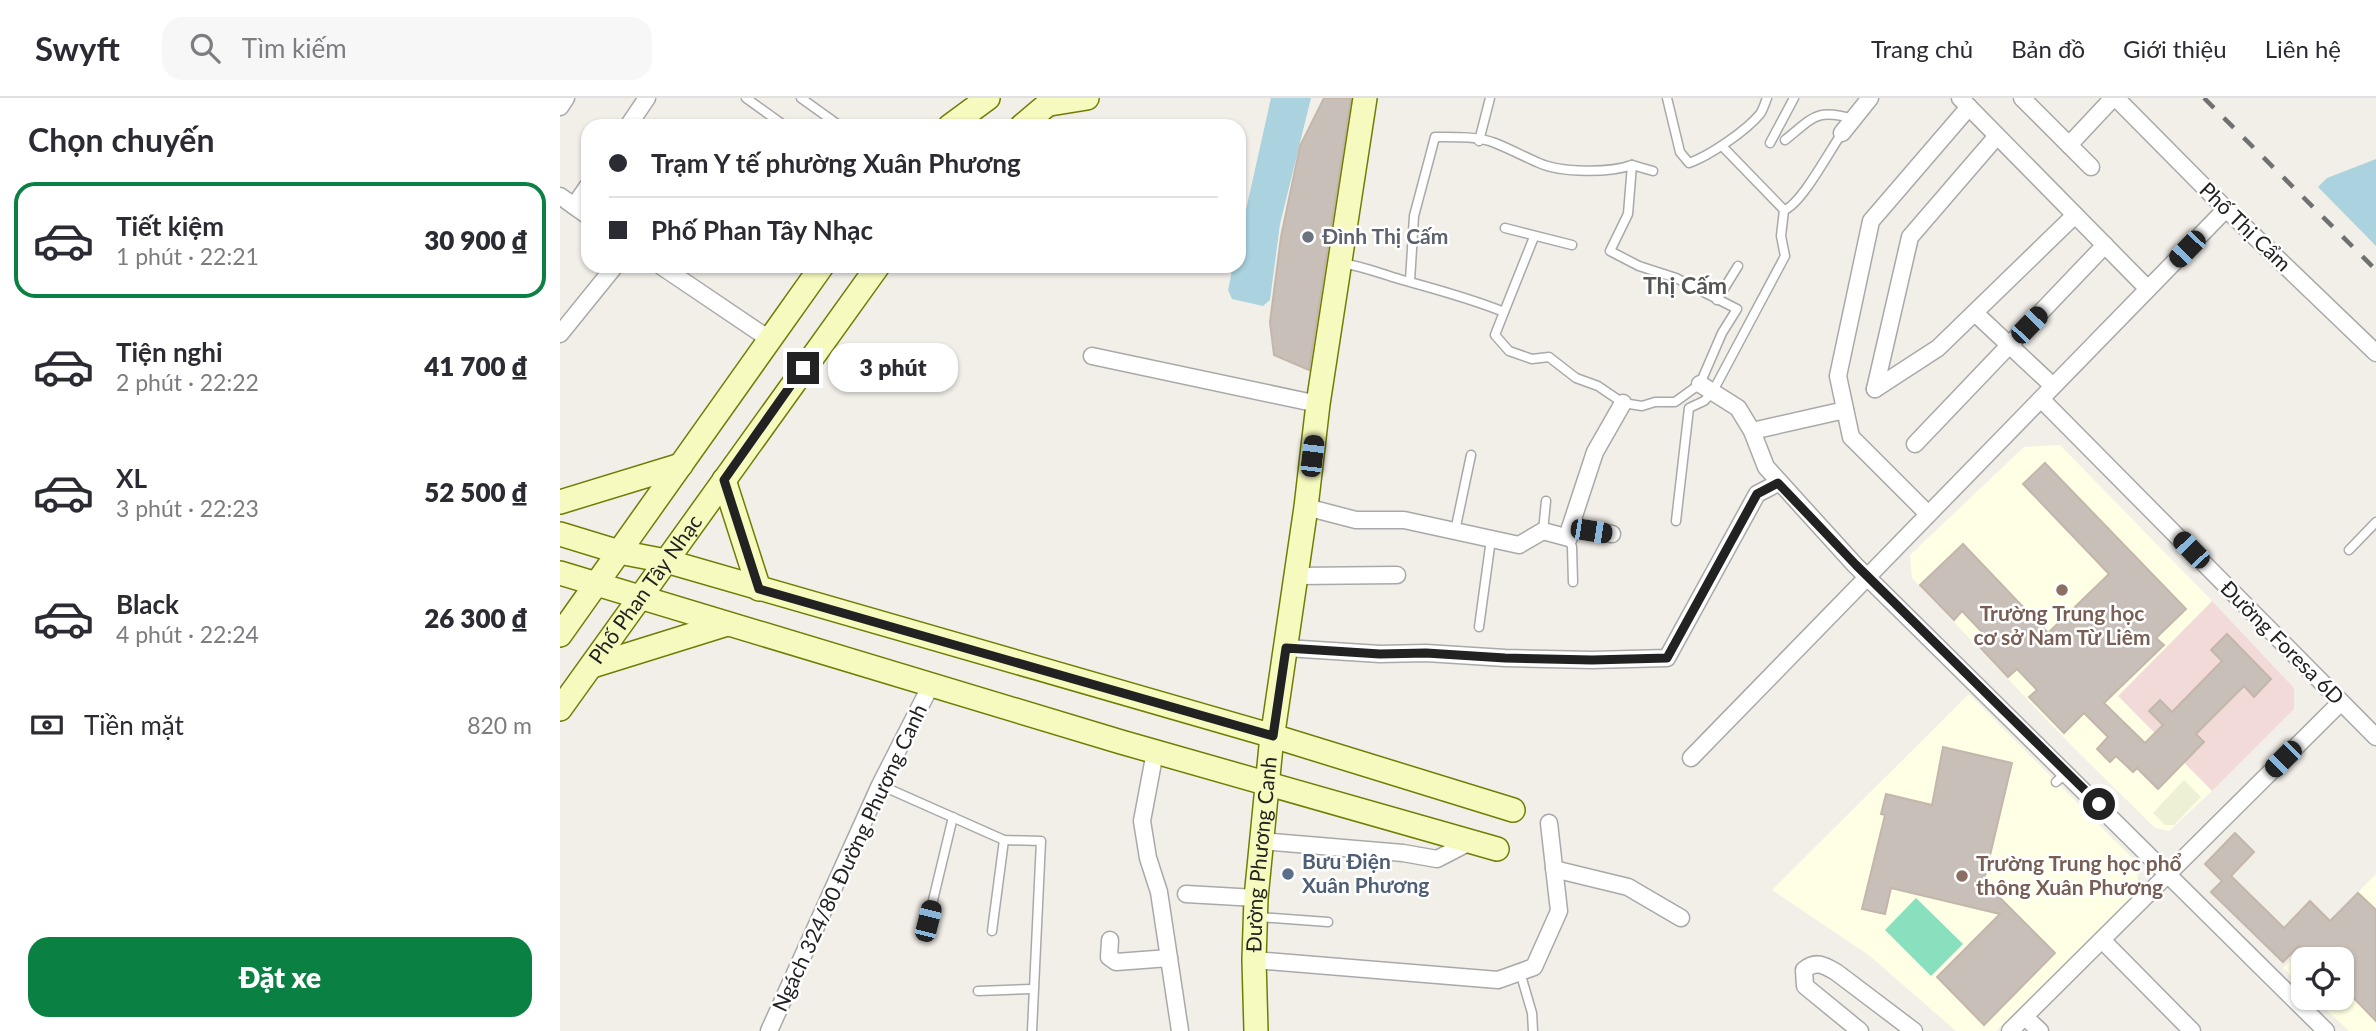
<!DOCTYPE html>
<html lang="vi">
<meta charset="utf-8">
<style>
body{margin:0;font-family:Lato,sans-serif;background:#f7f7f7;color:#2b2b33;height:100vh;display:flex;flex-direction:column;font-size:26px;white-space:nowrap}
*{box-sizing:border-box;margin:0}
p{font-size:23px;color:#7c7c81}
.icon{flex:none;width:38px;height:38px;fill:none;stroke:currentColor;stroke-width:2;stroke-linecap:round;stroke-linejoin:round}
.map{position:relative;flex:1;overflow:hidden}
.details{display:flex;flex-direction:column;background:#fff;width:560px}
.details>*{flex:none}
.hud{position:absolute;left:21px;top:21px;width:665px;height:154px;border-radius:21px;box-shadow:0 2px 5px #0004;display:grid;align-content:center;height:154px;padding:0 28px;background:#fff}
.fabs{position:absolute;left:1731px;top:849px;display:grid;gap:14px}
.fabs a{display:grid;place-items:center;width:63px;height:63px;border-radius:14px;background:#fff;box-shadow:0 2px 5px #0004;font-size:35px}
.end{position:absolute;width:32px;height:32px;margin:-16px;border:9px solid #222;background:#fff;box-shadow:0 0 0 4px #fff}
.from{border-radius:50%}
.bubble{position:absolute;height:49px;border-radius:21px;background:#fff;box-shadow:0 2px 5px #0004;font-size:23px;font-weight:800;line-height:49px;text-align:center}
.car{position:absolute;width:21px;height:42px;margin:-21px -10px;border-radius:9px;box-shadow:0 0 5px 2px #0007;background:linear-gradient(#222 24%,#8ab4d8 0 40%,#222 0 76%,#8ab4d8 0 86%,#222 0)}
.hud b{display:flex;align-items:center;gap:24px;height:66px;font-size:26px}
.hud b+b{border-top:2px solid #e1e1e2}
.hud i{width:18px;height:18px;background:#2b2b33}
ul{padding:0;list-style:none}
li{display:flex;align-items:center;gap:21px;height:116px;margin:0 14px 10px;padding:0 14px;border:4px solid transparent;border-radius:21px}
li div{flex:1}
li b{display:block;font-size:26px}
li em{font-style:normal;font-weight:800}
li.current{border-color:#0b8043}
li>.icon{width:63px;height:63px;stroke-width:1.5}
h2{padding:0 28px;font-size:32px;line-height:84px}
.pay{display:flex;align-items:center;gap:18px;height:77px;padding:0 28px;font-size:26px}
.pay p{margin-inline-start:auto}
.cta{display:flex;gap:14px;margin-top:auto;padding:14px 28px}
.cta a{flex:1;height:80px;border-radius:21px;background:#0b8043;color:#fff;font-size:28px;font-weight:800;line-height:80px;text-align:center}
header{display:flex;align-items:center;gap:42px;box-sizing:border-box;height:98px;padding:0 35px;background:#fff;border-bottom:2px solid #e1e1e2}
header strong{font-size:33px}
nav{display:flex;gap:38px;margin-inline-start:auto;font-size:24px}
.search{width:490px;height:63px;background:#f7f7f7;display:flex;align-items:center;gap:18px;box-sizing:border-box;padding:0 24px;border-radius:21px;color:#7c7c81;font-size:26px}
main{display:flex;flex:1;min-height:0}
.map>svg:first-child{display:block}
</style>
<header>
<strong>Swyft</strong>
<div class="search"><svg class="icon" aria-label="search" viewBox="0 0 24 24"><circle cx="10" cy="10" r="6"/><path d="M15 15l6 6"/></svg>Tìm kiếm</div>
<nav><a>Trang chủ</a><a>Bản đồ</a><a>Giới thiệu</a><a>Liên hệ</a></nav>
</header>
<main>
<section class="details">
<h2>Chọn chuyến</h2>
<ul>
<li class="current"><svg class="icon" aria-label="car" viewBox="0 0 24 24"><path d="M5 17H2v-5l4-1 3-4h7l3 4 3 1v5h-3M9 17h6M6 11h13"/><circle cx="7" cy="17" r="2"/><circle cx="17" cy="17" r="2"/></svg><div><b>Tiết kiệm</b><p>1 phút · 22:21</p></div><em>30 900 ₫</em></li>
<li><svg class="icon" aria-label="car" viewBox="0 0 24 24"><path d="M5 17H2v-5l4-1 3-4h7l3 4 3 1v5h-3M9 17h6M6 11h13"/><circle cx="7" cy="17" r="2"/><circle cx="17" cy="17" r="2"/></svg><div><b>Tiện nghi</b><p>2 phút · 22:22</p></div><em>41 700 ₫</em></li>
<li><svg class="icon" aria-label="car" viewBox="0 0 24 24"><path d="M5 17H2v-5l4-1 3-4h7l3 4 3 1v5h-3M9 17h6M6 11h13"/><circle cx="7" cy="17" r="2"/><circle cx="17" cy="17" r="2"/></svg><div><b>XL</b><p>3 phút · 22:23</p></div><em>52 500 ₫</em></li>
<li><svg class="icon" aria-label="car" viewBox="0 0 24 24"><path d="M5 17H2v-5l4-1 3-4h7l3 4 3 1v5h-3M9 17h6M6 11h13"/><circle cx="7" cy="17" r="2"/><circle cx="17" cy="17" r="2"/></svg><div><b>Black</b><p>4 phút · 22:24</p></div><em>26 300 ₫</em></li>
</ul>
<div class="pay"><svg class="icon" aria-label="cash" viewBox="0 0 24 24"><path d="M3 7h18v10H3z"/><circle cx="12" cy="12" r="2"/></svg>Tiền mặt<p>820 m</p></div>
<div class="cta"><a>Đặt xe</a></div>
</section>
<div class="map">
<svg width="1816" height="933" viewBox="0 0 1816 933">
<rect width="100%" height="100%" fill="#f2efe9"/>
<path fill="#f2dad9" d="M1652,503L1734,590V611L1652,693L1558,598Z"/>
<g fill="#ffffe5">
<path d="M1500,347L1652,503L1558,598L1652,693L1609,733L1595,730L1509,645L1352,480L1350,457L1464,349Z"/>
<path d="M1409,596L1577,765L1578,792L1436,933H1396L1310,858L1212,792Z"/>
<path d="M1816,776V933H1789L1754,900H1782V861H1743V889L1723,870Z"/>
</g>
<path fill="#eef0d5" d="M1624,682L1641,699L1614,727H1605L1593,715Z"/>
<path fill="#88e0be" d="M1356,800L1403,846L1371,878L1325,832Z"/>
<g fill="#aad3df">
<path d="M711,0H751L720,126L710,202L703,208L672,201L668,192L673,168H679V143Z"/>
<path d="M1816,61V148L1758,89L1767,80Z"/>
</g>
<g fill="#c7bfb8" stroke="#c4b6ab" stroke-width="2">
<path d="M764,0H791L749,272L714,257L710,224L721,139L740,48Z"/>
<path d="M1485,365L1626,511L1596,540L1604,547L1544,605L1585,645L1603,627L1589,613L1600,602L1612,614L1662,563L1651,552L1667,536L1711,581L1694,599L1684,588L1636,636L1644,644L1598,691L1577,670L1573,674L1556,658L1550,664L1537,651L1548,639L1524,615L1504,635L1469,599L1477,592L1457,571L1448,579L1414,543L1422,534L1402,513L1394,522L1360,487L1403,446L1488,535L1549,476L1463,386Z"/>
<path d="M1383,649L1452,665L1422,791L1434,794L1495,855L1424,927L1377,879L1440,816L1331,790L1325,816L1302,811L1325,717L1321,716L1326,696L1372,707Z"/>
<path d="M1675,735L1694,754L1671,778L1724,830L1750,803L1770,823L1798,795L1816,812V923L1782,888V861H1752L1739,848L1723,864L1651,794L1662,783L1645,766Z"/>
</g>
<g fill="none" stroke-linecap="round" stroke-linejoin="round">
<defs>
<g id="lane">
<path d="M186,0L225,28"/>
<path d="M241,0L280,28"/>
<path d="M1107,0L1120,54L1129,65C1149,58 1186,33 1200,16C1203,12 1205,5 1207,0"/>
<path d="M1225,42C1254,19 1256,10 1294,21"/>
<path d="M919,43L930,0"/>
<path d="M1210,45L1234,0"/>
<path d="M1072,67L1093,73"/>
<path d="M1224,112C1241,107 1270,52 1282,35"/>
<path d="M945,130L1012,147"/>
<path d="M781,165C802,168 819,175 839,181C875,191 910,200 944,214L935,237L949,253L972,261L989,259L1016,280L1038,288L1063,305L1082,308L1095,304H1115L1140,286L1162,235L1177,211L1116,180L1079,168L1050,153L1068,116L1072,67"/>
<path d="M850,183L854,118L875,39C893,39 917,38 935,45C950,51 965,59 979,65C1001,75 1050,75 1072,67"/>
<path d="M1157,202L1178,168"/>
<path d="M944,214L974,139"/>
<path d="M1116,423L1129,310L1144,303L1152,295L1225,158L1221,138L1224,112L1162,48"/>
<path d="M895,433L911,357"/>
<path d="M983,433L986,403"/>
<path d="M1009,440L1012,449L1013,484"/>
<path d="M1789,452L1816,424"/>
<path d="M919,529L931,441"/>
<path d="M1496,684L1507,674"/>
<path d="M320,687L444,742L481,743L472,933"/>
<path d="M698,819L768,824"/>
<path d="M368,823L393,719"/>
<path d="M432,833L444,742"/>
<path d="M960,874L972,915L973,933"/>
<path d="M418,893L473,891"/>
</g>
<g id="street">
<path d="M1400,0L1588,191"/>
<path d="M1462,0L1531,69"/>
<path d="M1556,0L1666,111L1816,255"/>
<path d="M0,9L6,0"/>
<path d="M68,28L87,0"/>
<path d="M1282,35L1310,0"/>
<path d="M1509,47L1553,0"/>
<path d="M0,98L28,118"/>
<path d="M14,108L28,88"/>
<path d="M101,168L209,241"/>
<path d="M1415,215L1493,288"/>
<path d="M0,236L55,168"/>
<path d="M532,258L758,306"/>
<path d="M1140,286L1178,310L1192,333L1206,369L1295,467L1766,933"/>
<path d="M1315,291L1350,139L1437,38"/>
<path d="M1315,291L1378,250L1515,117"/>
<path d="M1481,301L1816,639"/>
<path d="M1192,333L1285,312"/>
<path d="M1355,346L1545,147"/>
<path d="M746,409L796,422H844L959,447L983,433L1009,440L1010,430L1035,354L1063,305"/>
<path d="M1368,416L1291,339L1278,278L1311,123L1409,9"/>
<path d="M1010,430L1052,436"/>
<path d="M736,478L837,477"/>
<path d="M726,550L820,556L866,555L945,560L1032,562L1107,560L1197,396L1218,385"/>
<path d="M595,654L582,723L588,760L599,794L620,933"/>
<path d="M1131,660L1666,111"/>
<path d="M701,743L843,755L877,761L910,744"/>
<path d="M994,771L1068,789L1121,820"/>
<path d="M626,796L696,800"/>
<path d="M550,842L549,859L556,864L609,860"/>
<path d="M1542,842L1632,933"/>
<path d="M694,862L938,882L974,869L999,813L989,725"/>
<path d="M1465,919L1480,933"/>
<path d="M209,933L320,687L371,587"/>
<path d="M1300,933L1245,888L1244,872C1256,862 1264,867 1276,874L1354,933"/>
<path d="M1450,933L1781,604"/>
</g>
<g id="secondary">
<path d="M490,6L527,0"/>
<path d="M390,28L428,0"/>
<path d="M462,28L495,0"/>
<path d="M164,382L199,491"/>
<path d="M0,404L121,367"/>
<path d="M0,436L59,454L106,463L713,638L953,712"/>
<path d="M0,475L561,644L937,751"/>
<path d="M0,537L262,168"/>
<path d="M32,568L167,526"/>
<path id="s1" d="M0,611L318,168"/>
<path id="s2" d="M696,933L694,862L696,800L711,648L746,409L758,306L805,0"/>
</g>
</defs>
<use href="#lane" stroke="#a9a9a9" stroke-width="11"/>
<use href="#street" stroke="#a9a9a9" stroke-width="19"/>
<use href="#secondary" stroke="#707d05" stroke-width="26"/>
<use href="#lane" stroke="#fff" stroke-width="8"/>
<use href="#street" stroke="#fff" stroke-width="16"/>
<use href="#secondary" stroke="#f7fabf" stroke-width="23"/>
<path stroke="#707070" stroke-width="4.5" stroke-dasharray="14 14" stroke-linecap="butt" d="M1644,0L1816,172"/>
</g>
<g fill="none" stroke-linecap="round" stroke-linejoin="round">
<path stroke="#222" stroke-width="9" d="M243,270L164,382L199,491L713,638L726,550L820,556L866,555L945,560L1032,562L1107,560L1197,396L1218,385L1296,467L1539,706"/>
</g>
<circle fill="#6b7280" stroke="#fff" stroke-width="2.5" cx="748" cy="139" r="7"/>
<g fill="#8d6e63" stroke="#fff" stroke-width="2.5">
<circle cx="1502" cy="492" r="7"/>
<circle cx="1402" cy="778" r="7"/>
</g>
<circle fill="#5c6f8a" stroke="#fff" stroke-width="2.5" cx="728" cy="776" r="7"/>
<g text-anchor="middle" stroke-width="5" stroke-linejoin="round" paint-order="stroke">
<g font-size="21" fill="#222" stroke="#fff">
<text transform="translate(1685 129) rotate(44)" y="7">Phố Thị Cẩm</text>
<text dy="7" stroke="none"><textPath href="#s1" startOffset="147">Phố Phan Tây Nhạc</textPath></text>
<text transform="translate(1722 545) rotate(45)" y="7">Đường Foresa 6D</text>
<text dy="7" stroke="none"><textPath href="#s2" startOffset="177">Đường Phương Canh</textPath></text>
<text transform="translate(290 760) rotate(-65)" y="7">Ngách 324/80 Đường Phương Canh</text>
</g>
<g font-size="21" font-weight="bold" fill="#5b616d" stroke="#fff" text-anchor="start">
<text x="762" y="146">Đình Thị Cấm</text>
</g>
<g font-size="21" font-weight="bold" fill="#785e54" stroke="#fff">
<text x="1502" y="523">Trường Trung học<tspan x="1502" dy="24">cơ sở Nam Từ Liêm</tspan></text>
<text x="1416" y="773" text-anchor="start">Trường Trung học phổ<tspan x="1416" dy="24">thông Xuân Phương</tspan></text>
</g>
<g font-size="21" font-weight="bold" fill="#4e5e75" stroke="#fff" text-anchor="start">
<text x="742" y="771">Bưu Điện<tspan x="742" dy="24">Xuân Phương</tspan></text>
</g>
<g font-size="23" font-weight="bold" fill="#555" stroke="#fff">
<text x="1125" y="196">Thị Cấm</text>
</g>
</g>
</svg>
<div class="fabs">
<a><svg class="icon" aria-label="locate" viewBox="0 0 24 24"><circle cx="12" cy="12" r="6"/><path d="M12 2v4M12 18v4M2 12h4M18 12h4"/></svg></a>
</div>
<i class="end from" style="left:1539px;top:706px"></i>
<i class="end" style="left:243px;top:270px"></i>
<div class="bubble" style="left:268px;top:245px;width:130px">3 phút</div>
<i class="car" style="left:1627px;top:151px;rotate:224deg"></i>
<i class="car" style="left:1469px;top:227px;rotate:44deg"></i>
<i class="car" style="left:752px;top:358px;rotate:7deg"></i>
<i class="car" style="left:1031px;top:433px;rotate:99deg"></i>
<i class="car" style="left:1631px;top:452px;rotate:316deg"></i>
<i class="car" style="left:1723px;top:661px;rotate:225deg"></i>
<i class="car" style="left:368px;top:823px;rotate:14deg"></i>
<div class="hud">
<b><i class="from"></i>Trạm Y tế phường Xuân Phương</b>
<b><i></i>Phố Phan Tây Nhạc</b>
</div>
</div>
</main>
